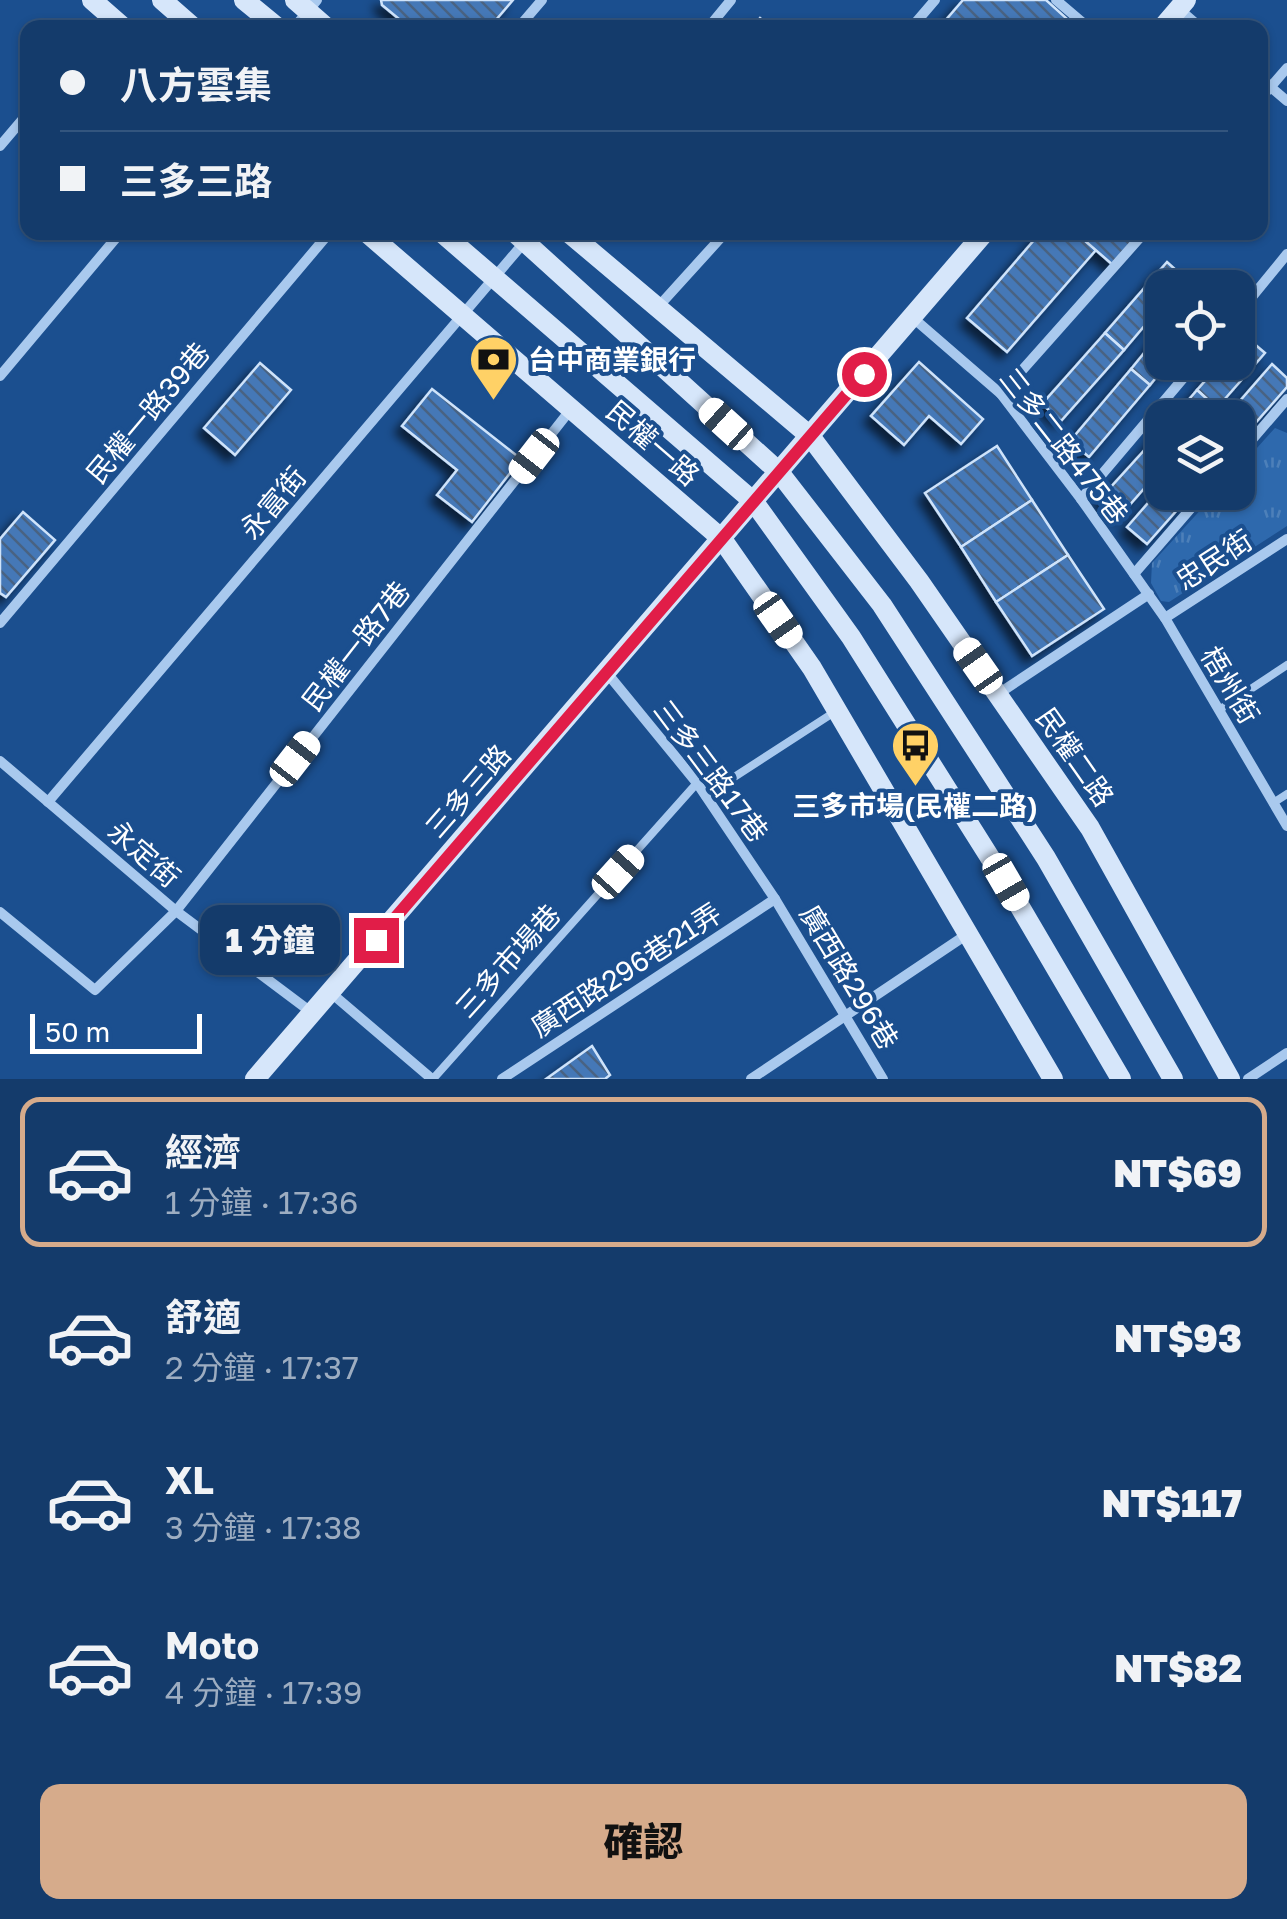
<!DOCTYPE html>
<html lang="zh-TW">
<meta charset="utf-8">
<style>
body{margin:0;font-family:"Golos Text","Noto Sans TC",sans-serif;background:#214673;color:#f1f3f6;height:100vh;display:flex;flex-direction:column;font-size:38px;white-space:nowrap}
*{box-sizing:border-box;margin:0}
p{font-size:32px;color:#9dadc1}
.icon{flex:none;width:55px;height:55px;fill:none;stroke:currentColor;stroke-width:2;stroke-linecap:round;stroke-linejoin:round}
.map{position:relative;height:1079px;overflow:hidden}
.sheet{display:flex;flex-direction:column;background:#143b6b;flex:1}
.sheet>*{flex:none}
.guide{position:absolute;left:20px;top:20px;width:1248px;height:220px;border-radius:20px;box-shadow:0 2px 8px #0004,0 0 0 2px #33557e;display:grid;align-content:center;height:220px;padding:0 40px;background:#143b6b}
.tools{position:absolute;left:1145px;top:270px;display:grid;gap:20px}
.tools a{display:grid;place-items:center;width:110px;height:110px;border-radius:20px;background:#143b6b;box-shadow:0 2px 8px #0004,0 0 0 2px #33557e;font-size:50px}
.scale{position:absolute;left:30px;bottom:25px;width:172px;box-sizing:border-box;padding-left:10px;border:5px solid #fff;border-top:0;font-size:28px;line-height:35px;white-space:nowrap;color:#fff;-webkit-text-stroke:8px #1b4f8f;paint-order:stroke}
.end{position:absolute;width:45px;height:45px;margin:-22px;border:12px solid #e11d48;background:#fff;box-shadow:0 0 0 5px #fff}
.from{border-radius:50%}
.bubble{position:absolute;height:70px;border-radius:20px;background:#143b6b;box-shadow:0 2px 8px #0004,0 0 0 2px #33557e;font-size:32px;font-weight:800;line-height:70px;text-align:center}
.car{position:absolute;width:30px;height:60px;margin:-30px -15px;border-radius:12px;box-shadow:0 0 8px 2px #0007;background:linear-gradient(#fff 24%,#345 0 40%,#fff 0 76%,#345 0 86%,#fff 0)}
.guide b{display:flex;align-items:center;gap:35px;height:95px;font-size:38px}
.guide b+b{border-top:2px solid #33557e}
.guide i{width:25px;height:25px;background:#f1f3f6}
ul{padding:18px 0 0;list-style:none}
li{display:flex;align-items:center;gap:30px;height:150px;margin:0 20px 15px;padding:0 20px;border:5px solid transparent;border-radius:20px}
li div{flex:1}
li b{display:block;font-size:38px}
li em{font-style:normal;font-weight:800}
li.current{border-color:#d6ab8b}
li>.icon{width:90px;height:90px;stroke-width:1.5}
.action{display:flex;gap:20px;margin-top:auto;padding:20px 40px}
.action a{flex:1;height:115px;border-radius:20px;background:#d6ab8b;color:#111;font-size:40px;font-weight:800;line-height:115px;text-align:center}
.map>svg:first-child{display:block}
</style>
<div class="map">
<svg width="1287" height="1079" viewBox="0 0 1287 1079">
<defs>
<pattern id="park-tufts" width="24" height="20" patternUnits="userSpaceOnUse" patternTransform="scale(2.5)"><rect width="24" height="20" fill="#2e69ad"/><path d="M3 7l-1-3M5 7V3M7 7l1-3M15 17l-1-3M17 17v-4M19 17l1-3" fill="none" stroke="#4d80b9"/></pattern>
<pattern id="building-back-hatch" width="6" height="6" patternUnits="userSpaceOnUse" patternTransform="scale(2.5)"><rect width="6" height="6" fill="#4478b7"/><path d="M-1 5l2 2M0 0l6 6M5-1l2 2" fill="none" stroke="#486282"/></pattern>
<filter id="shadow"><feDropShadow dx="-7" dy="7" stdDeviation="5" flood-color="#0009"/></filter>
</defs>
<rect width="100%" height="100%" fill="#1b4f8f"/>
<path fill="url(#park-tufts)" d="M1275,428L1287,433V526L1169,602L1161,601L1151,583L1152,563L1216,493L1238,492V469Z"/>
<g fill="url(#building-back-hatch)" stroke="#cfe3fa" stroke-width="2.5" filter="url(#shadow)">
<path d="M381,0H513L489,28H410L382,5Z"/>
<path d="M963,0H1046L1076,27L939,28Z"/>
<path d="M760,18L772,28H752Z"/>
<path d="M1041,232H1075L1096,250L1007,352L967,318Z"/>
<path d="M1075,232H1143L1114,266Z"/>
<path d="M1167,262L1186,279L1178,288H1162V305L1124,350L1105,333Z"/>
<path d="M1162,331V362H1169L1150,385L1131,369Z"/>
<path d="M1105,333L1124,350L1061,421L1042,404Z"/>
<path d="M1245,336L1265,353L1217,408L1197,390L1222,362H1238V345Z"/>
<path d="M919,362L983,419L961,444L929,416L904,445L871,416Z"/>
<path d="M260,363L291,390L235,455L204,428Z"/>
<path d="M1272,364L1287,378V387L1244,436L1238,431V418H1225Z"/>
<path d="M1131,369L1150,385L1089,457L1070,441Z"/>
<path d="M432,389L521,459L472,522L437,495L457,470L402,426Z"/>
<path d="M1197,390L1217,408L1208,418H1173Z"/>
<path d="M1162,429V457L1149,445Z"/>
<path d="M1149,445L1162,457V468L1120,516L1100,499Z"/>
<path d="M997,446L1032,500L961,547L925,493Z"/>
<path d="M1162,487V492H1193L1147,544L1127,527Z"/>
<path d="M1032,500L1068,555L996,602L961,547Z"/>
<path d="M23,512L55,540L6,597L0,593V539Z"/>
<path d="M1068,555L1104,609L1032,656L996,602Z"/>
<path d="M592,1046L610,1075L605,1079H546Z"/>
</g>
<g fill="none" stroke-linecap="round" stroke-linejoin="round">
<g stroke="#a9c9ee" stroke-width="8">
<path d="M1219,710L1287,665"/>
<path d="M705,796L833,713"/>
<path d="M1273,803L1287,794"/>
<path d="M433,1079L697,783"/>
</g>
<g stroke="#a9c9ee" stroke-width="10">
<path d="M1056,0L1089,28"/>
<path d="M1179,9L1201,28"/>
<path d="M294,28L317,0"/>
<path d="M518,28L542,0"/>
<path d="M708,28L731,0"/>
<path d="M911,28L935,0"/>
<path d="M1260,78L1287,101"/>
<path d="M1260,99L1287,68"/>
<path d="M0,146L28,113"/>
<path d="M658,307L726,232"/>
<path d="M1238,314L1287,254"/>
<path d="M912,317L1001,394L1081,499L1165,618L1287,826"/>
<path d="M0,376L121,232"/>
<path d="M1001,394L1145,232"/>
<path d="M1238,456L1287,399"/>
<path d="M1081,499L1197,362"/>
<path d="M1134,574L1205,492"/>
<path d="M1165,618L1287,539"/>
<path d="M0,623L330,232"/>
<path d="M607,673L697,783L775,899L883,1079"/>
<path d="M998,694L1149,594"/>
<path d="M0,761L176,911L311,1012"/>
<path d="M48,802L533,232"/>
<path d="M0,912L95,990L176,911L571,409"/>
<path d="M330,992L432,1079"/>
<path d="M502,1079L775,899"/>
<path d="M751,1079L969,933"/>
<path d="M1248,1079L1287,1053"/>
</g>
<g stroke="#d6e6fa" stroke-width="20">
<path d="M92,0L124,28"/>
<path d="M162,0L194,28"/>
<path d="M244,0L278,28"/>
<path d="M295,0L327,28"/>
<path d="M1162,28L1186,0"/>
<path d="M366,232L722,539L812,668L1053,1079"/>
<path d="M441,232L754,502L851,637L1006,883L1121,1079"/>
<path d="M514,232L779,472L882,605L1046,858L1173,1079"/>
<path d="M568,232L810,436L919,581L1090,828L1230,1079"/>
<path d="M255,1079L985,232"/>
</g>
</g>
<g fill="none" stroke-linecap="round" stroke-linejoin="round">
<path stroke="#e11d48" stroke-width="12" d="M376,940L864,374"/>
</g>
<defs>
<symbol id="bank-pin" viewBox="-11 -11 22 30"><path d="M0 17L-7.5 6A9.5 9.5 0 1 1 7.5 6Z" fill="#ffd166" stroke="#1b4f8f"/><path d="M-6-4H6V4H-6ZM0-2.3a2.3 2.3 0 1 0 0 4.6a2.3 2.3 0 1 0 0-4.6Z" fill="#111"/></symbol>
<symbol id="bus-pin" viewBox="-11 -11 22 30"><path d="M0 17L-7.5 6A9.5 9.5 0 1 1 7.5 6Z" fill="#ffd166" stroke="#1b4f8f"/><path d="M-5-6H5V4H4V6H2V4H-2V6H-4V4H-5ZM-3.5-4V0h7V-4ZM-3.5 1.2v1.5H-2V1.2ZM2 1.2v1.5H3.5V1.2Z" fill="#111"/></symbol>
</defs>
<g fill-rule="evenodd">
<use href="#bank-pin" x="466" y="332" width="55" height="75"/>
<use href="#bus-pin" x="888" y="718" width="55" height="75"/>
</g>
<g text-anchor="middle" stroke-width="8" stroke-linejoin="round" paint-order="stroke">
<g font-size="28" font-weight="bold" fill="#fff" stroke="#1b4f8f" text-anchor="start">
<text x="528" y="370">台中商業銀行</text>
<text x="915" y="816" text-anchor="middle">三多市場(民權二路)</text>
</g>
<g font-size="28" fill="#fff" stroke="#1b4f8f">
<text transform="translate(148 413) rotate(-50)" y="10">民權一路39巷</text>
<text transform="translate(653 443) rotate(41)" y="10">民權一路</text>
<text transform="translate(1064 446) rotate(52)" y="10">三多二路475巷</text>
<text transform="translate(273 503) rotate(-50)" y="10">永富街</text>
<text transform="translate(1214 560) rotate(-33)" y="10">忠民街</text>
<text transform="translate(356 646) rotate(-52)" y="10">民權一路7巷</text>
<text transform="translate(1230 685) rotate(59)" y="10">梧州街</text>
<text transform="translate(1075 757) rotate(55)" y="10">民權二路</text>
<text transform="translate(711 771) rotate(53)" y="10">三多三路17巷</text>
<text transform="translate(468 791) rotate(-49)" y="10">三多三路</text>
<text transform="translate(144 854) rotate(41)" y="10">永定街</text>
<text transform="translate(508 961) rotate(-48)" y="10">三多市場巷</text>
<text transform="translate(626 970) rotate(-33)" y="10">廣西路296巷21弄</text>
<text transform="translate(849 977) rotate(59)" y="10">廣西路296巷</text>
</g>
</g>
</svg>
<div class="tools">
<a><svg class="icon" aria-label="locate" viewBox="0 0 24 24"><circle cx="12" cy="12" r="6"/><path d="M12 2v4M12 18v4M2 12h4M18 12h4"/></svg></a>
<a><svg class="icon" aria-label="layers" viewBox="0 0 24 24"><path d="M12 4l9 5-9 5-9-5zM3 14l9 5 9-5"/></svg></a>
</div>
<div class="scale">50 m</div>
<i class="end from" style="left:864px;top:374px"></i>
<i class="end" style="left:376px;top:940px"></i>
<div class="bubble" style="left:200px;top:905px;width:140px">1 分鐘</div>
<i class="car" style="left:726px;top:424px;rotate:312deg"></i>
<i class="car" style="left:534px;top:456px;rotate:218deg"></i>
<i class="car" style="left:778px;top:620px;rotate:145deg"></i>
<i class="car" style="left:978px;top:666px;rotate:325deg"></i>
<i class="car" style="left:295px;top:759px;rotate:38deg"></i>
<i class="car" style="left:618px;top:872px;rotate:42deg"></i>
<i class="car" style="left:1006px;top:882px;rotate:150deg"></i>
<div class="guide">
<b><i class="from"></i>八方雲集</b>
<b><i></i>三多三路</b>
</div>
</div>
<section class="sheet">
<ul>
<li class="current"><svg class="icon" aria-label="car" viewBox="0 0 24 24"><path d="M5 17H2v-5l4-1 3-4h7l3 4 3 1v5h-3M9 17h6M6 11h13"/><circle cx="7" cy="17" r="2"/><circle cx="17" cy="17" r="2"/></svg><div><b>經濟</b><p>1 分鐘 · 17:36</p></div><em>NT$69</em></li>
<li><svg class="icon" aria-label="car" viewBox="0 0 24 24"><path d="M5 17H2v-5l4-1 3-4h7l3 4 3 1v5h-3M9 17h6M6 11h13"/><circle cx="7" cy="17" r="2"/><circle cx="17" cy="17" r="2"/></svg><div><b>舒適</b><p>2 分鐘 · 17:37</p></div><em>NT$93</em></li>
<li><svg class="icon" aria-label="car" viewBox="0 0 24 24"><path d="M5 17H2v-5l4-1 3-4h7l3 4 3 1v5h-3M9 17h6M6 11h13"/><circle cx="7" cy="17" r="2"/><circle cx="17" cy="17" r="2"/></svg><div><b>XL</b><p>3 分鐘 · 17:38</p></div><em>NT$117</em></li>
<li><svg class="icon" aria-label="car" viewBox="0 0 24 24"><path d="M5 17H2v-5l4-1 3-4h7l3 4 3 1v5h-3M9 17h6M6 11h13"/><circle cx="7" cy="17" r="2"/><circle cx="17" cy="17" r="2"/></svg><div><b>Moto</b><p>4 分鐘 · 17:39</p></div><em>NT$82</em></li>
</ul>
<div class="action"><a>確認</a></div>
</section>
